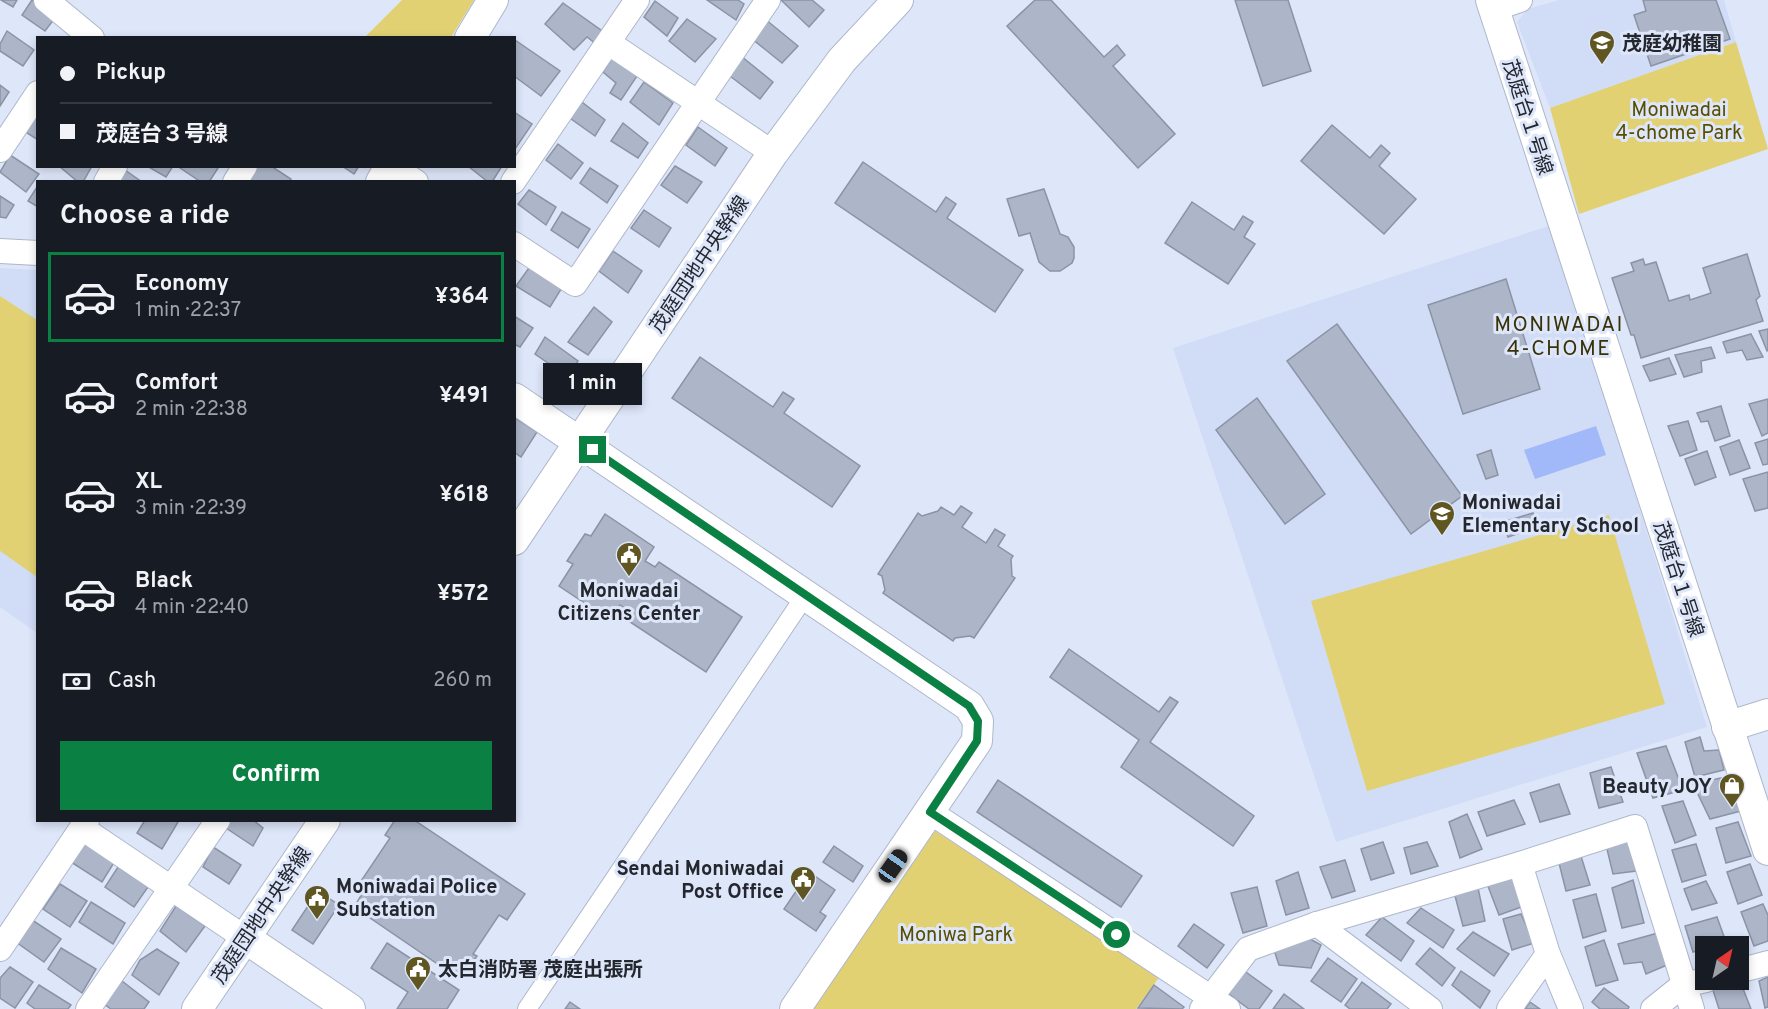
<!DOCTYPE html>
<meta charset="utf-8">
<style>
body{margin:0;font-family:Overpass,"Noto Sans JP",sans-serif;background:#242831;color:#f1f3f6;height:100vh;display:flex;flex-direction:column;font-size:22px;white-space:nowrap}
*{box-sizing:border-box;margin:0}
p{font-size:20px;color:#9ea1a6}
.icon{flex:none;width:33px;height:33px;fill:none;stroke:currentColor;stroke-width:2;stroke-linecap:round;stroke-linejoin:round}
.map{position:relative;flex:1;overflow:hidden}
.sheet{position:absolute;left:36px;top:180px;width:480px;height:642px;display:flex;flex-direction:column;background:#171b24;border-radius:0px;box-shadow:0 3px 9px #0003}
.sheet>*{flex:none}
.hud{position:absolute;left:36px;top:36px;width:480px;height:132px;border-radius:0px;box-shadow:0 3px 9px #0003;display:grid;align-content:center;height:132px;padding:0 24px;background:#171b24}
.needle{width:39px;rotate:34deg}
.fabs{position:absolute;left:1695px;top:936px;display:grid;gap:12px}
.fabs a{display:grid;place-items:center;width:54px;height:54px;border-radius:0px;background:#171b24;box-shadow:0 3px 9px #0003;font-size:30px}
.end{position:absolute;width:27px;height:27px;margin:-14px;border:8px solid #0b8043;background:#fff;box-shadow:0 0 0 3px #fff}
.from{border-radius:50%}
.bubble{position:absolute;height:42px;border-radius:0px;background:#171b24;box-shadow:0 3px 9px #0003;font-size:20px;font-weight:700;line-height:42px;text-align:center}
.car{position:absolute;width:18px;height:36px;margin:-18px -9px;border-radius:8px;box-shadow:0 0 4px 2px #0007;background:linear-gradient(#222 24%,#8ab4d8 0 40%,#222 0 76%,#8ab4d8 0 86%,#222 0)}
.hud b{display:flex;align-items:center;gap:21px;height:57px;font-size:22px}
.hud b+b{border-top:2px solid #363941}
.hud i{width:15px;height:15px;background:#f1f3f6}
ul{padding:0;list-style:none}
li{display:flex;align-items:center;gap:18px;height:90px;margin:0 12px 9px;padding:0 12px;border:3px solid transparent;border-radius:0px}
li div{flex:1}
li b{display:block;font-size:22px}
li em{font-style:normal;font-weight:700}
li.active{border-color:#0b8043}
li>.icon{width:54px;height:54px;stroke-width:1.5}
h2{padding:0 24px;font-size:27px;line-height:72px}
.pay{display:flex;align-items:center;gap:15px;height:66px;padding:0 24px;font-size:22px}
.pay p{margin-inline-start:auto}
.primary-button{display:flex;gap:12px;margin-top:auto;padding:12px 24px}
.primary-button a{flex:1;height:69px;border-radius:0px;background:#0b8043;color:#fff;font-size:24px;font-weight:700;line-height:69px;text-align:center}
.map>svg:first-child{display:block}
</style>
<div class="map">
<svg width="1768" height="1009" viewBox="0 0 1768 1009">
<rect width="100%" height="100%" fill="#dee6fa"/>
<g fill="#d1dcf7">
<path d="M1559,0H1724L1736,42L1550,108L1517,22L1528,9Z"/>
<path d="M1552,225L1707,727L1336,842L1173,348Z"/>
<path d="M0,268L37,270V633L0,607Z"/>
</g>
<g fill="#e2d173">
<path d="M402,0H474L451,37H365Z"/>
<path d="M1736,42L1768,149L1579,214L1550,108Z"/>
<path d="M0,296L37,320V577L0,551Z"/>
<path d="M1609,515L1665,704L1367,791L1311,601Z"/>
<path d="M935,831L1160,976L1136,1009H813Z"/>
</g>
<path fill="#a1b9f9" d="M1596,426L1606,455L1535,479L1524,450Z"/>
<g fill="#adb5c9" stroke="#8b93a5" stroke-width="1.5">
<path d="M1,0H17L13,7Z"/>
<path d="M32,0L55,18L45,31L22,15Z"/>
<path d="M707,0H738L744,4L736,20Z"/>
<path d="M781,0H812L824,10L809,27Z"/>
<path d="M1035,0H1051L1104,57L1117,45L1125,55L1113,66L1175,134L1138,168L1007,26Z"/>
<path d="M1235,0H1288L1311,71L1263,86Z"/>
<path d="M1643,0H1716L1730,39L1651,66L1634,15L1646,11Z"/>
<path d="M655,1L678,18L667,36L644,17Z"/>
<path d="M563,3L605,33L596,44L587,37L574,50L545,24Z"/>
<path d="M687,19L716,39L695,62L669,41Z"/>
<path d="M765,19L798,46L782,63L751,38Z"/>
<path d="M7,31L34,50L23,66L0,51V44Z"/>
<path d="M515,40L560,71L541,96L514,76Z"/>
<path d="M615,53L639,73L621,100L610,93L616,83L603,72Z"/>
<path d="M741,56L773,82L760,99L726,73Z"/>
<path d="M644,82L673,103L659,125L630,102Z"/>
<path d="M0,85L9,92L0,106Z"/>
<path d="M578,99L605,120L595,136L567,116Z"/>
<path d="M514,112L532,124L515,149H514Z"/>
<path d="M35,116L38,117V140L24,131Z"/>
<path d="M623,123L648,143L638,158L611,141Z"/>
<path d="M1332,125L1370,158L1381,145L1390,153L1379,166L1416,199L1384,234L1301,161Z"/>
<path d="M698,127L727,148L715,166L686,145Z"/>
<path d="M558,144L583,163L571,179L546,160Z"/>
<path d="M10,155L39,174L26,192L0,172Z"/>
<path d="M863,162L936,212L946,197L956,204L947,218L1023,270L995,312L835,203Z"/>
<path d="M59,166H92L83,182H78Z"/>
<path d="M147,166H173L166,177Z"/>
<path d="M182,166H216L218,168L209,182H201L180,168Z"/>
<path d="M257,166H271L291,179L290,182H252L248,179Z"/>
<path d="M342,166H359L354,174Z"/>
<path d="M468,166H502L492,182H488Z"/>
<path d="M675,166L702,182L687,203L661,185Z"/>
<path d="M590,168L618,186L607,203L580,183Z"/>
<path d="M125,170L142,182H117Z"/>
<path d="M37,187H38V207L28,201Z"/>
<path d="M1044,189L1060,234L1068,237L1074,247V258L1072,263L1060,271H1050L1039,262L1030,233L1019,236L1007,199Z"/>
<path d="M529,190L556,207L546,225L518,204Z"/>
<path d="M0,196L14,205L6,218L0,217Z"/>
<path d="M1192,202L1234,230L1243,216L1253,222L1244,237L1255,244L1228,284L1165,243Z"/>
<path d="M644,210L671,228L659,247L631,228Z"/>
<path d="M562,212L590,229L578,248L551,230Z"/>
<path d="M613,251L642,271L628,293L599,271Z"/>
<path d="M1747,254L1760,296L1756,300L1763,321L1641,358L1634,335H1631L1612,278L1634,271L1631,263L1643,259L1645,265L1656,262L1669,301L1689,295L1690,300L1711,293L1703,268Z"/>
<path d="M531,265L563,286L550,307L516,286Z"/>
<path d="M1506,279L1540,389L1463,414L1428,305Z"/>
<path d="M594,307L612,322L588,355L568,342Z"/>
<path d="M514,316L533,328L520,347L514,344Z"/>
<path d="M1337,324L1462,496L1411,534L1287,361Z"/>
<path d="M1768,329V350L1767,351L1759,331Z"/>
<path d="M1751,334L1763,357L1747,360L1742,350L1727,353L1723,342Z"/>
<path d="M545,337L578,361L568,377L535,354Z"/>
<path d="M1711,347L1715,358L1701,361L1702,372L1684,377L1675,355Z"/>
<path d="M700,357L773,407L783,392L794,399L784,413L860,466L832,507L672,398Z"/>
<path d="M1669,358L1676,374L1650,381L1643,366Z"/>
<path d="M1257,398L1325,494L1285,524L1216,430Z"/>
<path d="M1768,399V433L1762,436L1749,404Z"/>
<path d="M1721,406L1730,436L1715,441L1708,421L1701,422L1697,413Z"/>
<path d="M514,417L537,432L521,457L514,452Z"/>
<path d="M1688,421L1697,450L1680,456L1668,426Z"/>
<path d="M1768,439V464L1763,465L1755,443Z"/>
<path d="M1739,440L1750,468L1730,475L1720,447Z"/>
<path d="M1491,450L1498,475L1486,479L1477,455Z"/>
<path d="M1707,451L1716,477L1695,485L1685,459Z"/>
<path d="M1768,472V508L1755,511L1743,479Z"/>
<path d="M961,506L972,513L962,527L986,543L995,529L1005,535L998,546L1013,556L1011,559L1012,576L1015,578L974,638L970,636L955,638L953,641L883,593L885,590L882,576L878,574L918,513L922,516L938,511L941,507L954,515Z"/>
<path d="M1533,513L1538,527L1508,537L1503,522Z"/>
<path d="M605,514L654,547L645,561L655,567L659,562L742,617L706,672L621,616L626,609L620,605L610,620L559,586L573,564L567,561L585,534L591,536Z"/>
<path d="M1069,649L1159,712L1170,697L1178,702L1150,742L1254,816L1233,846L1121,767L1139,740L1050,677Z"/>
<path d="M1700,737L1704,751L1719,750L1724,770L1695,777L1685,742Z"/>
<path d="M1666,746L1683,790L1653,798L1637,753Z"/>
<path d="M1611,767L1623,802L1599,808L1590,773Z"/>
<path d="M1725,777L1741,811L1710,819L1693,784Z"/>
<path d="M998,780L1142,876L1121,907L977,812Z"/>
<path d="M1559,784L1570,814L1540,822L1530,793Z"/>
<path d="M1514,800L1525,824L1487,836L1478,812Z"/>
<path d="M1683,801L1696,835L1675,843L1662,806Z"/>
<path d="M1467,814L1482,849L1460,858L1449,822Z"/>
<path d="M145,820H176L178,822L162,849L137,833Z"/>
<path d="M230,820H253L263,828L253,846L226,828Z"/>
<path d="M395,820H414L525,894L507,920L499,915L473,954L477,956L461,980L354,907L367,886L361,881L390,838L385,835Z"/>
<path d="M1738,822L1751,856L1726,863L1716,828Z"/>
<path d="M1627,836L1636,871L1613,874L1606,845Z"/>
<path d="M85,841L115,861L102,882L71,862Z"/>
<path d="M1383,842L1394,873L1371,880L1361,849Z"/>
<path d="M1427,842L1438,866L1411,874L1404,848Z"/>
<path d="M1696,844L1706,875L1682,882L1672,850Z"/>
<path d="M834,846L863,866L853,882L823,862Z"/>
<path d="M213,847L241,865L229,884L203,867Z"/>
<path d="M1580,853L1590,885L1566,891L1558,859Z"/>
<path d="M1345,860L1355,891L1332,898L1320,867Z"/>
<path d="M1750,864L1762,895L1738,904L1727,872Z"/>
<path d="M118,867L148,887L134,907L105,887Z"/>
<path d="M1511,871L1524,906L1499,915L1486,881Z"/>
<path d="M809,872L835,890L820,912L826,916L816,931L784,909Z"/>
<path d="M1298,872L1309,908L1286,915L1276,881Z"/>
<path d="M1633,880L1644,923L1622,928L1612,888Z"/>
<path d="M1706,881L1717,903L1692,910L1684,889Z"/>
<path d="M60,884L87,901L70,927L43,909Z"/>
<path d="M1257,887L1267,926L1243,933L1231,893Z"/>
<path d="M1478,888L1485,921L1463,926L1454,892Z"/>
<path d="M318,891L339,905L313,944L292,930Z"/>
<path d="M1596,894L1606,931L1583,938L1573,900Z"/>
<path d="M91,902L125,923L113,944L79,922Z"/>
<path d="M1763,904L1768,915V941L1754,946L1741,912Z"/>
<path d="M176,906L205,926L186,952L160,931Z"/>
<path d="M1421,908L1454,930L1443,948L1407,923Z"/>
<path d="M1521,914L1534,943L1512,950L1503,919Z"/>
<path d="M1382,917L1414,941L1401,961L1366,935Z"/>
<path d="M1717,917L1726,942L1706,946V948L1693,952L1685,926Z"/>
<path d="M32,920L61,939L44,962L16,942Z"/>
<path d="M1194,924L1224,945L1207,968L1178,946Z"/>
<path d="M1473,932L1509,954L1494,976L1457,949Z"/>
<path d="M1658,933L1667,965L1646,974L1642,962L1624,964L1618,944Z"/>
<path d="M1303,935L1321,945L1311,968L1279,965L1273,947Z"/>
<path d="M1604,940L1618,980L1596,986L1585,947Z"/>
<path d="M387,943L459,990L447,1009H397L408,992L371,968Z"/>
<path d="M61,948L96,969L82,993L48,969Z"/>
<path d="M1430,948L1455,968L1442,986L1416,964Z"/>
<path d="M157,949L179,963L159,995L132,975L140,960Z"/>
<path d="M1328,958L1357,979L1341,1002L1311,981Z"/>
<path d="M10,967L33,982L15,1008L0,998V978Z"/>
<path d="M1243,970L1272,991L1259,1009H1249L1226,992Z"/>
<path d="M1461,971L1490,991L1480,1008L1452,985Z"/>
<path d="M1768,977V1007L1765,1008L1759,981Z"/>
<path d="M122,981L149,1002L144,1009H111L104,1004Z"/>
<path d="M1740,981L1751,1009H1719L1712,987Z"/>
<path d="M1362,982L1391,1004L1387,1009H1350L1345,1005Z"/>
<path d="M39,985L71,1005L68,1009H35L27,1003Z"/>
<path d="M1154,985L1184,1007L1182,1009L1138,1008Z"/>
<path d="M1604,988L1629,1007L1628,1009H1600L1592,1002Z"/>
<path d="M1284,994L1304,1009H1273Z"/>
<path d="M570,1002L580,1009H565Z"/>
<path d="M1530,1002L1540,1009H1525Z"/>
</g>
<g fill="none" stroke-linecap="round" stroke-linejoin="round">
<defs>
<path id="pedestrian" d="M527,1009L805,596"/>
<g id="minor">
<path d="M46,0L92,38"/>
<path d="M1494,9L1520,0"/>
<path d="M609,43L773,153"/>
<path d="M0,150L38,93"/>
<path d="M392,166L416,182"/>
<path d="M106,182L115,166"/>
<path d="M235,182L245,166"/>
<path d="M513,182L637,0"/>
<path d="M514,244L575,284L768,0"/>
<path d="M0,251L38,253"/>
<path d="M930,812L1228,1009"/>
<path d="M82,828L245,938"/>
<path d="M1520,864L1548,954L1571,1009"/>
<path d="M1317,924L1430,1009"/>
<path d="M0,949L87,820"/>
<path d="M1738,971L1768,963"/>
<path d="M88,1009L218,820"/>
<path d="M1202,1009L1248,949L1317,924L1520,864L1635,827L1692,1009"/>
<path d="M1509,1009L1548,954"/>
<path d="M1653,1009L1683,985L1706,980"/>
</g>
<g id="tertiary">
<path d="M1491,0L1768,850"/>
<path d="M470,38L493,0"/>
<path d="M381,182L390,166"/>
<path d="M514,398L969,706L978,721L977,741L795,1009"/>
<path d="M514,540L773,153L842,60L898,0"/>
<path d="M1727,727L1768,714"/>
<path d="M245,938L350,1009"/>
<path d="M197,1009L325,820"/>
</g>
</defs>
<use href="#pedestrian" stroke="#afb7ca" stroke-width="20"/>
<use href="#minor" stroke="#afb7ca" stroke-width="26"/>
<use href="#tertiary" stroke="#afb7ca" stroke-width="32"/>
<use href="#pedestrian" stroke="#fff" stroke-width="18"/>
<use href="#minor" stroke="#fff" stroke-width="24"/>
<use href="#tertiary" stroke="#fff" stroke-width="30"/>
</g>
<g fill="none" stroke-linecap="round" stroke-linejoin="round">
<path stroke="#0b8043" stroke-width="8" d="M593,450L969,706L978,721L977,741L930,812L1117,935"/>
</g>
<defs>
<symbol id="school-pin" viewBox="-11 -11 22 30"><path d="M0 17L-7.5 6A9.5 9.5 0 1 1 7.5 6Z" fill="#5f5622" stroke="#dee6fa"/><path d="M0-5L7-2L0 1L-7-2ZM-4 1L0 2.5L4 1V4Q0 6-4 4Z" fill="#fff"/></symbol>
<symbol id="civic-pin" viewBox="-11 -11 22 30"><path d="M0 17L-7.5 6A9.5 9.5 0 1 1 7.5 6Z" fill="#5f5622" stroke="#dee6fa"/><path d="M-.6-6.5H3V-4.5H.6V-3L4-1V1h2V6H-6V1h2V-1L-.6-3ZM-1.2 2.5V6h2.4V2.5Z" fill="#fff"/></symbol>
<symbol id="shop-pin" viewBox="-11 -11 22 30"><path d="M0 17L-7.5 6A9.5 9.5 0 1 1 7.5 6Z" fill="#5f5622" stroke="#dee6fa"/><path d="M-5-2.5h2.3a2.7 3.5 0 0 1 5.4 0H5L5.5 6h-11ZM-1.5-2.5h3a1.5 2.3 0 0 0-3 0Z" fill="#fff"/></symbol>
</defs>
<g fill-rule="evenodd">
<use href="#school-pin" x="1587" y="28" width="30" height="40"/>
<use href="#school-pin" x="1427" y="499" width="30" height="40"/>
<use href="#civic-pin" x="614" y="540" width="30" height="40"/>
<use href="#shop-pin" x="1717" y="771" width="30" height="40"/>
<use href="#civic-pin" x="788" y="864" width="30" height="40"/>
<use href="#civic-pin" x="302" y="883" width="30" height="40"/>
<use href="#civic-pin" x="403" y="954" width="30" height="40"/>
</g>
<g text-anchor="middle" stroke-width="6" stroke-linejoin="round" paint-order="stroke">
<g font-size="20" font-weight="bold" fill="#24272e" stroke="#dee6fa" text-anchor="start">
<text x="1622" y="50">茂庭幼稚園</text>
<text x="1462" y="509">Moniwadai<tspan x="1462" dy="23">Elementary School</tspan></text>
<text x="629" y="597" text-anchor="middle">Moniwadai<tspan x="629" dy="23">Citizens Center</tspan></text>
<text x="1712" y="793" text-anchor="end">Beauty JOY</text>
<text x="784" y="875" text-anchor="end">Sendai Moniwadai<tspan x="784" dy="23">Post Office</tspan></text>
<text x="336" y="893">Moniwadai Police<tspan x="336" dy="23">Substation</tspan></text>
<text x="438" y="976">太白消防署 茂庭出張所</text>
</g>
<g font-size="20" fill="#594e00" stroke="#dee6fa">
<text x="1679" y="116">Moniwadai<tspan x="1679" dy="23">4-chome Park</tspan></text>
<text x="956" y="941">Moniwa Park</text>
</g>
<g font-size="20" fill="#24272e" stroke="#dee6fa">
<text transform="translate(1528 117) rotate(72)" y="7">茂庭台１号線</text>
<text transform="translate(699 264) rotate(-56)" y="7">茂庭団地中央幹線</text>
<text transform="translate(1679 579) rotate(72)" y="7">茂庭台１号線</text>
<text transform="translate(261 915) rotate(-56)" y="7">茂庭団地中央幹線</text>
</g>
<g font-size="21" letter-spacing="1.5" fill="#393206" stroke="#dee6fa">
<text x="1559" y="331">MONIWADAI<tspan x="1559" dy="24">4-CHOME</tspan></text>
</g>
</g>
</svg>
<div class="fabs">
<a><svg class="needle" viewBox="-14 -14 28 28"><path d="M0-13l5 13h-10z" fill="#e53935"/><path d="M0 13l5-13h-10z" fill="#9ea1a6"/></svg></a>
</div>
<i class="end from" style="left:1117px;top:935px"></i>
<i class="end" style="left:593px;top:450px"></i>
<div class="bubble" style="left:543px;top:363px;width:99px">1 min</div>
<i class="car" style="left:893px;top:866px;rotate:35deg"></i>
<div class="hud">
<b><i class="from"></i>Pickup</b>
<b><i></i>茂庭台３号線</b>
</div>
<section class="sheet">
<h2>Choose a ride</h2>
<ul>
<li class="active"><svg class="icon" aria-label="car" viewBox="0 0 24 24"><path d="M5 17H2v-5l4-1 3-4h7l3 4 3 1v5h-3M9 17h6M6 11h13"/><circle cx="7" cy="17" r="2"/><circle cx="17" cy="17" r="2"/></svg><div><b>Economy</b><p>1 min · 22:37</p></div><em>¥364</em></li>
<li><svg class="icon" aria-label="car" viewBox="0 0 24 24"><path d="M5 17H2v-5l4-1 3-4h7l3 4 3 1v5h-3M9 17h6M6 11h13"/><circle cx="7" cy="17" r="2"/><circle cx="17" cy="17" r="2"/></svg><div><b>Comfort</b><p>2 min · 22:38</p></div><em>¥491</em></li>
<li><svg class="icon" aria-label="car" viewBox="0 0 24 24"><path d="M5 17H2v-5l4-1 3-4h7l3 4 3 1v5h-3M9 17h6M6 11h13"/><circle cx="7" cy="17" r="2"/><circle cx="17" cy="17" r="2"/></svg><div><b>XL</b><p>3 min · 22:39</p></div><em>¥618</em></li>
<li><svg class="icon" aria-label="car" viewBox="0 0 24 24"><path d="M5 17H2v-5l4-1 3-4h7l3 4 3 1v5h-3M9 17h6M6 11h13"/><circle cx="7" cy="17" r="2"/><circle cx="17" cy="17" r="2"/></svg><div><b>Black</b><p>4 min · 22:40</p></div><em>¥572</em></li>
</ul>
<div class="pay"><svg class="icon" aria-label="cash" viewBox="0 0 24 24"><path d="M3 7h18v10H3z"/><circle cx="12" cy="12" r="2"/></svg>Cash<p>260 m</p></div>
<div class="primary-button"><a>Confirm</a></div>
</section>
</div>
